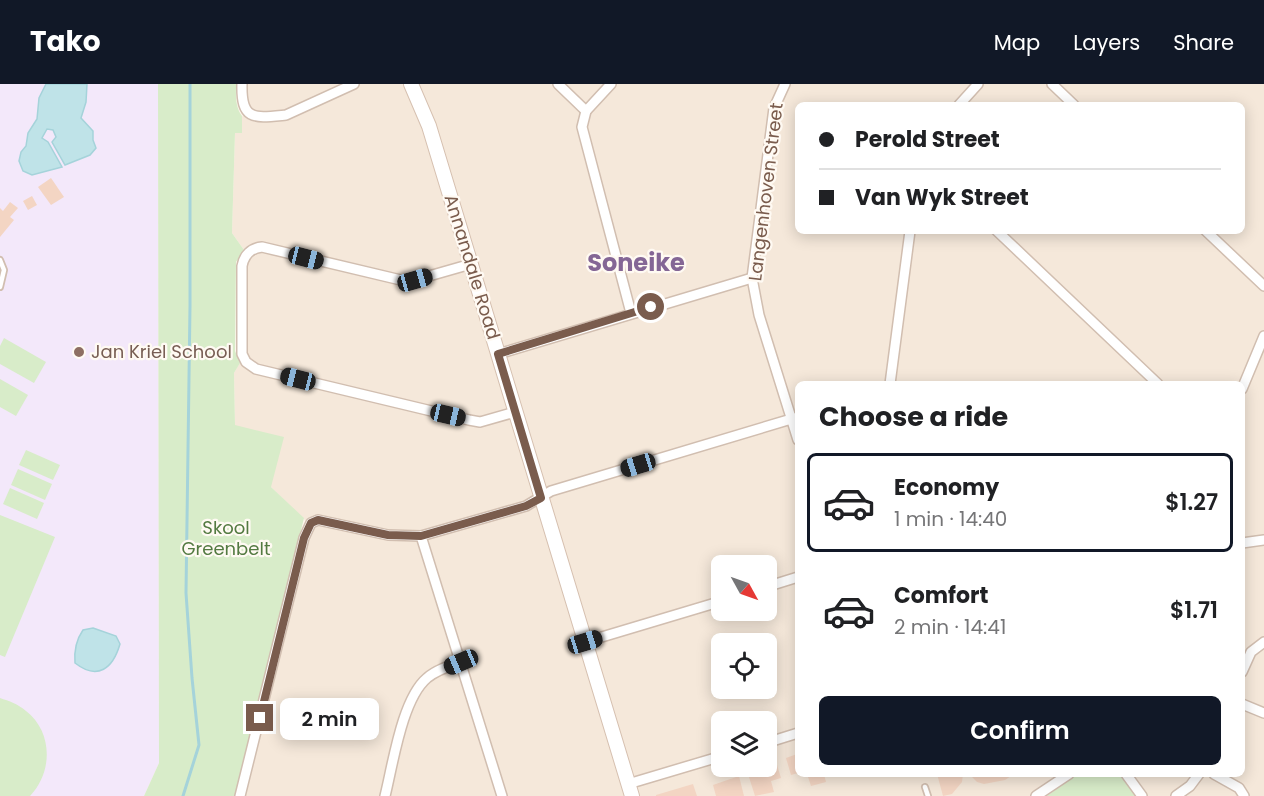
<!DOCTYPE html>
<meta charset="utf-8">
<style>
body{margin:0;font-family:Poppins,sans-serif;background:#f6f6f6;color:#202124;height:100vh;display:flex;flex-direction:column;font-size:22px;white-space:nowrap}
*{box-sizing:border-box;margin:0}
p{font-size:20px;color:#757577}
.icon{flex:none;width:33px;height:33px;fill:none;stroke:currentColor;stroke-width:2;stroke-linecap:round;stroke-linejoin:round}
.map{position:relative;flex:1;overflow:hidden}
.details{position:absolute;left:795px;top:297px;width:450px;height:396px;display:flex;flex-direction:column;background:#fff;border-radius:9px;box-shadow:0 3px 15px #0003}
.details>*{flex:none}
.banner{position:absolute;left:795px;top:18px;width:450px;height:132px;border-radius:9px;box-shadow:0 3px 15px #0003;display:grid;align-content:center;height:132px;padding:0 24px;background:#fff}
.needle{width:39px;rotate:130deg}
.tools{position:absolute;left:711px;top:471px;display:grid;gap:12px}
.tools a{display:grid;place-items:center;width:66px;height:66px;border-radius:9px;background:#fff;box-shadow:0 3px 15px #0003;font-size:30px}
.end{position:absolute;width:27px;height:27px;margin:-14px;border:8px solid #7a5c4d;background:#fff;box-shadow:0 0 0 3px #fff}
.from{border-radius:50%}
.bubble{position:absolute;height:42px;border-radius:9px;background:#fff;box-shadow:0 3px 15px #0003;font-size:20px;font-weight:600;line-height:42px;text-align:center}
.car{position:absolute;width:18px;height:36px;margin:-18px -9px;border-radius:8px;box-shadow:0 0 4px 2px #0007;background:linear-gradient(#222 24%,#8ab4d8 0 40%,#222 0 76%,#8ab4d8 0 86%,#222 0)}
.banner b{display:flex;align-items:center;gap:21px;height:57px;font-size:22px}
.banner b+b{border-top:2px solid #e0e0e0}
.banner i{width:15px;height:15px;background:#202124}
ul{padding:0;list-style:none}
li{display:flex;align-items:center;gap:18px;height:99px;margin:0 12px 9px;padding:0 12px;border:3px solid transparent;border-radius:9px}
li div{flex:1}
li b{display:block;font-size:22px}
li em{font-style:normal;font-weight:600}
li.selected{border-color:#111827}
li>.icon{width:54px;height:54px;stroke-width:1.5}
h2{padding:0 24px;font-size:27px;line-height:72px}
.primary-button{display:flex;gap:12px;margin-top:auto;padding:12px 24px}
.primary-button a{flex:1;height:69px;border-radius:9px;background:#111827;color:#fff;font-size:24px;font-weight:600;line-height:69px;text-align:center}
header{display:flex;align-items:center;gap:36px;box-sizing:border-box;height:84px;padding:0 30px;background:#111827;color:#fff}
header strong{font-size:28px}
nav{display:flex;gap:33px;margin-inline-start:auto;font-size:21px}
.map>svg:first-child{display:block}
</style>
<header>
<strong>Tako</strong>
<nav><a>Map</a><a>Layers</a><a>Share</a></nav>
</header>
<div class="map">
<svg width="1264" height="712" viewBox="0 0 1264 712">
<rect width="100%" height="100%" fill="#fdf6ec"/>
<path fill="#f5e8da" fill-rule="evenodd" d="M241,0H1264V712H238L308,439L271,403L235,342L234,289L242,275L244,166L232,149L235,49H242V33L245,27ZM798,21H1242V147H798ZM798,300H1242V690H798ZM722,482H766V526H722ZM722,560H766V604H722ZM722,638H766V682H722Z"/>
<path fill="#f3e8fa" d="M0,0H158L159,679L144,712H0Z"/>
<g fill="#d8ecc9">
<path d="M158,0H236C236,12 235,23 242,32V49H235L232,149L244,166L236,178L235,267L240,279L234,289L235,341L284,353L271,403L304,434L235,712H144L159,679Z"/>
<path d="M4,254L46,278L34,299L0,280V262Z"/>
<path d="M0,295L28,311L16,332L0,323Z"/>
<path d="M26,366L60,381L53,396L19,381Z"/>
<path d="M18,385L52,400L45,416L11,401Z"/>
<path d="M10,404L44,419L37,435L3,420Z"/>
<path d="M0,431L55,453L5,573L0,571Z"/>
<path d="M0,614C9,617 18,620 26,627C53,648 53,688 30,712H0Z"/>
<path d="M1078,690H1119L1136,712H1047Z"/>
</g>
<g fill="#bfe3e8" stroke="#a5d3da" stroke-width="1.5">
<path d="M46,0H87L86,18L81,34L93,47V56L96,64L90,71L65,81L52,58L56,53L53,46L47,45L42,54L48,58L62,83L32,91L23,87L19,77L21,68L26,62L28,49L37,35L39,14Z"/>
<path d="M93,544L116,552L120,560C113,584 98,597 75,579C74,567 76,556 83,546Z"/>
</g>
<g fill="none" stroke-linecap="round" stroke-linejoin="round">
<path stroke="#a5d3da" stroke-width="3" d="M183,712L199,661L192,594L186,509L190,222V0"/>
</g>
<g fill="#f3d5c3">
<path d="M51,94L64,113L51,121L38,103Z"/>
<path d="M32,112L37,121L28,126L23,117Z"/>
<path d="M10,118L18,124L10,133L14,136L0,153V124L3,127Z"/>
<path d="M797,670L798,689L791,691L786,674Z"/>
<path d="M777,681L781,694L771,697L774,708L755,712L748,690Z"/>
<path d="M807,690H824L826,698L811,702Z"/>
<path d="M937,690H963L962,698L952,710L943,712Z"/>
<path d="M969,690H1014L1005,696L984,700L977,698Z"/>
<path d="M739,692L744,712H716L713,701Z"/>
<path d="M693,700L697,712H656V711Z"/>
</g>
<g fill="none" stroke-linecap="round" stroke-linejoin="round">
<defs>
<g id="lane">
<path d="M0,176L4,186L0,203"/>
<path d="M925,703L928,712"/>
</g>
<g id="street">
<path d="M242,0C241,37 254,34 286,31L354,0"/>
<path d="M558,0L586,27"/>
<path d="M611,0L586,27L582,43L631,229"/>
<path d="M785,0L774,24L752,194L759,231L798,356"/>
<path d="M1052,0L1074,21"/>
<path d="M959,21L978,0"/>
<path d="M997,147L1158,300"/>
<path d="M1206,147L1264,202"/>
<path d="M471,180L415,196L405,197L262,163C251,164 244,171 242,182V270L246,278L256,285L469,336L480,338L515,328"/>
<path d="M498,270L752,194"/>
<path d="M890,300L910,147"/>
<path d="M1242,305L1264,252"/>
<path d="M421,452L502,712"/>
<path d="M1242,459L1264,456"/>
<path d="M766,503L798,493"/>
<path d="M585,558L722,517"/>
<path d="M1242,588L1251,568L1264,558"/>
<path d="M1242,620L1264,629"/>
<path d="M766,659L798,649"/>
<path d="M1126,690L1142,712"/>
<path d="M1214,690L1239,704L1244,712"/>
<path d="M628,700L722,672"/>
<path d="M240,712L304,454L311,439L318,436L388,451L421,452L526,422L551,407L798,333"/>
<path d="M385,712C393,680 402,615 427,594C436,586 449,582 461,578"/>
<path d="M1036,712L1069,690"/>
<path d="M1176,712L1190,702L1199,690"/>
</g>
<path id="secondary" d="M411,0L429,42L632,712"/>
</defs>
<use href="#lane" stroke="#d1beb0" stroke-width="8"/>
<use href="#street" stroke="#d1beb0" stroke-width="12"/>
<use href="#secondary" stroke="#d6c0b0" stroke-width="16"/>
<use href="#lane" stroke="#fff" stroke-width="4.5"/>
<use href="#street" stroke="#fff" stroke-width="9"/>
<use href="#secondary" stroke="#fff" stroke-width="14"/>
</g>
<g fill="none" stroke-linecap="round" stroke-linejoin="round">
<path stroke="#7a5c4d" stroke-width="8" d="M260,634L304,454L311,439L318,436L388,451L421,452L526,422L541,414L498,270L651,223"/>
</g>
<circle fill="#8d6e63" stroke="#fffaf3" stroke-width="2" cx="79" cy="268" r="6"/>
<g text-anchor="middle" stroke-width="4.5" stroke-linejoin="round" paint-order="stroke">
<g font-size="18" fill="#7a5c4d" stroke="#fffaf3">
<text transform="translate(766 108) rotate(-83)" y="6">Langenhoven Street</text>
<text transform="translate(472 183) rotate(73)" y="6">Annandale Road</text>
</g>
<g font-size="18" fill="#785e54" stroke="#fffaf3" text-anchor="start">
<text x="91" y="274">Jan Kriel School</text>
</g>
<g font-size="18" fill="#537a41" stroke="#fffaf3">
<text x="226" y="450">Skool<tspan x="226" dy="21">Greenbelt</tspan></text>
</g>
<g font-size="24" font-weight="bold" fill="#846695" stroke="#fffaf3">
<text x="636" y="187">Soneike</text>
</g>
</g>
</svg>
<div class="tools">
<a><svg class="needle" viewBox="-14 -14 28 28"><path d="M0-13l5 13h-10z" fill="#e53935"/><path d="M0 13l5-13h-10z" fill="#757577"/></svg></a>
<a><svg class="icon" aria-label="locate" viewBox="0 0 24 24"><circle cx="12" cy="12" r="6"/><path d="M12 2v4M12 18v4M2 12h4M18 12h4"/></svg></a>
<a><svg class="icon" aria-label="layers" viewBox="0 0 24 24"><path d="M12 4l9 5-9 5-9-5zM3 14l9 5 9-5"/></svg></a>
</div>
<i class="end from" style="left:651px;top:223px"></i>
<i class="end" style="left:260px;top:634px"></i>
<div class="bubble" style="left:280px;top:614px;width:99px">2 min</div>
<i class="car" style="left:306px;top:174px;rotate:104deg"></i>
<i class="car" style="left:415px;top:196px;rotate:74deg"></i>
<i class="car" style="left:298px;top:295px;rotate:284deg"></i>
<i class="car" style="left:448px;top:331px;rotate:103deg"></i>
<i class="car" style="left:638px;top:381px;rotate:253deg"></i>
<i class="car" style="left:585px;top:558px;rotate:73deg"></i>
<i class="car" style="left:461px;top:578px;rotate:247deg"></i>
<div class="banner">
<b><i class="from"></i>Perold Street</b>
<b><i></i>Van Wyk Street</b>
</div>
<section class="details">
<h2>Choose a ride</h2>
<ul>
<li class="selected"><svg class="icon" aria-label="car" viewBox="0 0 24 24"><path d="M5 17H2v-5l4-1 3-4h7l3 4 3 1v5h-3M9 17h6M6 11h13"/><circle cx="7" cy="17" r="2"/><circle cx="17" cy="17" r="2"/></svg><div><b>Economy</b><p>1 min · 14:40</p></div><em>$1.27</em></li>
<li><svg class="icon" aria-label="car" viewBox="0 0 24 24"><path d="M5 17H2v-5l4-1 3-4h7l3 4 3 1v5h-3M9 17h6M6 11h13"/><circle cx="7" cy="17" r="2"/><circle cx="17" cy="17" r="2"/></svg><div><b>Comfort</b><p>2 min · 14:41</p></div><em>$1.71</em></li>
</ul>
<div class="primary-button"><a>Confirm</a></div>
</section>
</div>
